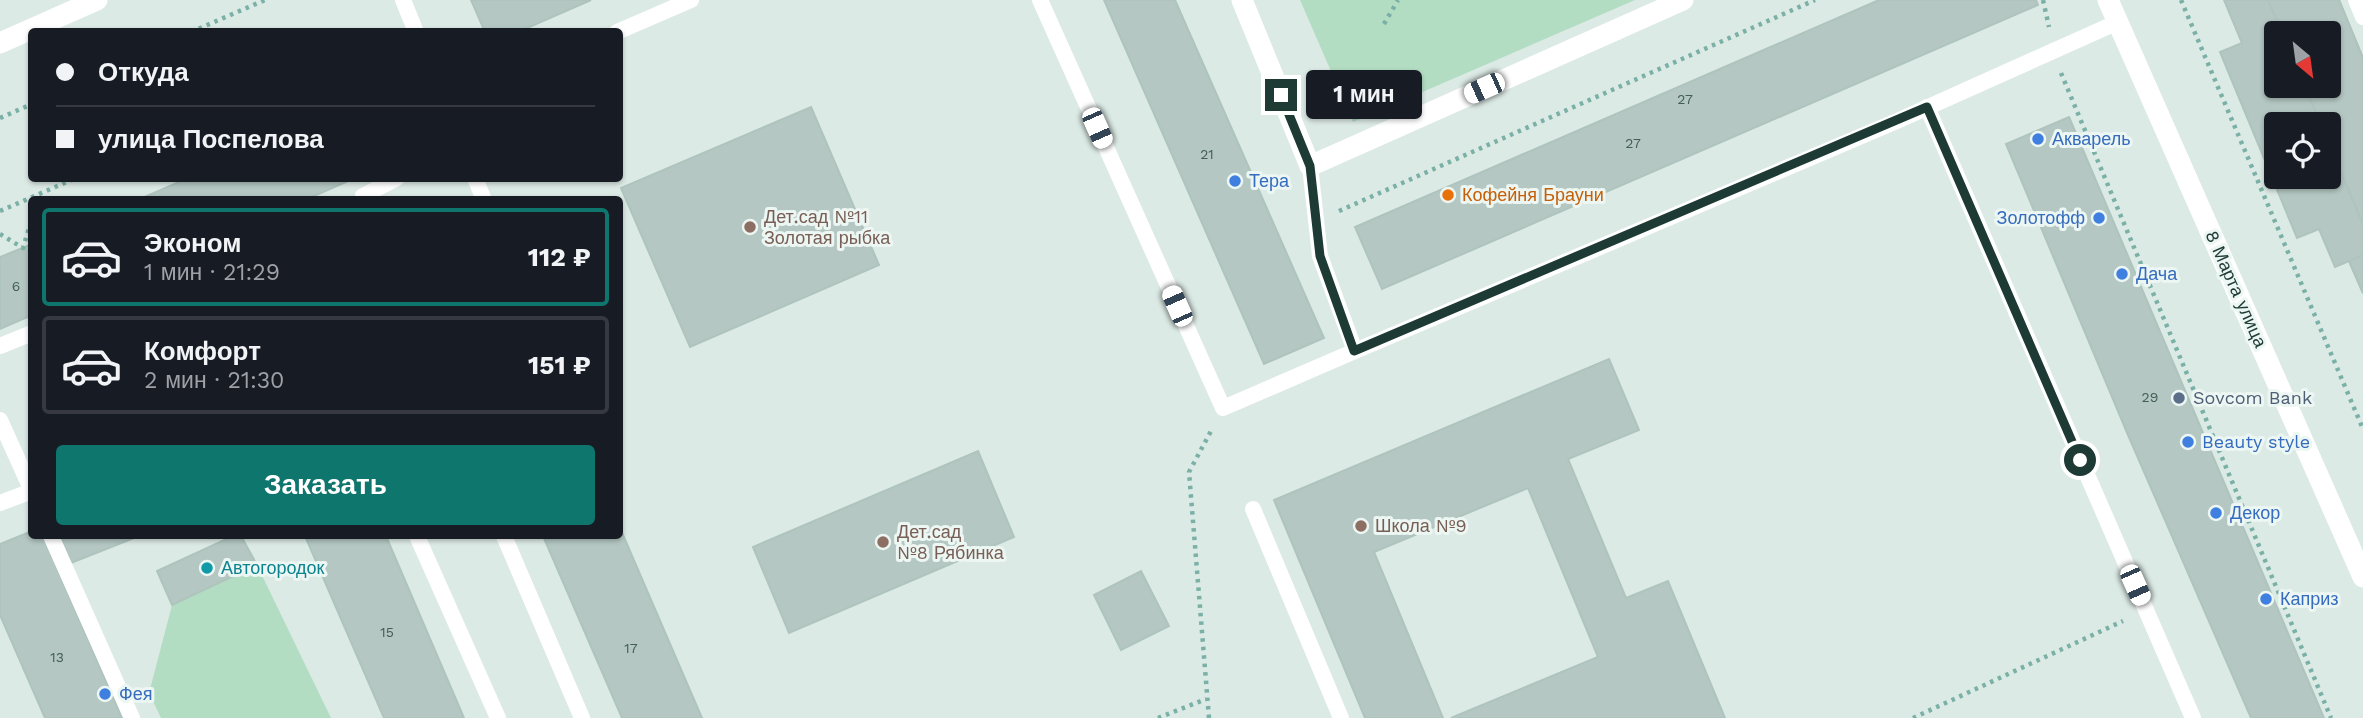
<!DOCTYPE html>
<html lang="ru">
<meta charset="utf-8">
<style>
body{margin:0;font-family:"Work Sans",sans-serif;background:#20242c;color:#f1f3f6;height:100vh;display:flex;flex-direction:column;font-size:26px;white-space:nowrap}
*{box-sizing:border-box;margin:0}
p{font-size:23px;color:#9ea1a6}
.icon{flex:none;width:38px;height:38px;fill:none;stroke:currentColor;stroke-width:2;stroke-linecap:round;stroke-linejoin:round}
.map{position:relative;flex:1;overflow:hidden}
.side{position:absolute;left:28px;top:196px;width:595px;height:343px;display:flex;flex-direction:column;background:#171b24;border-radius:7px;box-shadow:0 2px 5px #0004}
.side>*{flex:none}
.guide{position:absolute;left:28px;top:28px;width:595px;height:154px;border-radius:7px;box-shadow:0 2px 5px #0004;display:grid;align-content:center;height:154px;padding:0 28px;background:#171b24}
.needle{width:46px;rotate:151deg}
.tools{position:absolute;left:2264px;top:21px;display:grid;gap:14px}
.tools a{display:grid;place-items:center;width:77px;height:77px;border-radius:7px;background:#171b24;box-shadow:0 2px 5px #0004;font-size:35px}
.end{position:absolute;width:32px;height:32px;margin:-16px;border:9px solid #1d3a35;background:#fff;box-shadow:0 0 0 4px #fff}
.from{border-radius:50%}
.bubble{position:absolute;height:49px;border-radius:7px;background:#171b24;box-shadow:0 2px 5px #0004;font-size:23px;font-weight:700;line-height:49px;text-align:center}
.car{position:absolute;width:21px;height:42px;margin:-21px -10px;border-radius:9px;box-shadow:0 0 5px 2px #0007;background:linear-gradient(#fff 24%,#345 0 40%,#fff 0 76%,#345 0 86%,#fff 0)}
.guide b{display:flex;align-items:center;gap:24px;height:66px;font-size:26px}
.guide b+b{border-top:2px solid #363941}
.guide i{width:18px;height:18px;background:#f1f3f6}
ul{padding:12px 0 0;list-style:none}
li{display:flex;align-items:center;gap:21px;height:98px;margin:0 14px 10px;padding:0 14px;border:4px solid #363941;border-radius:7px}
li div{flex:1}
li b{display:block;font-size:26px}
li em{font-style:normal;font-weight:700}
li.selected{border-color:#0f766e}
li>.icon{width:63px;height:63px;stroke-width:1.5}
.cta{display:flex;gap:14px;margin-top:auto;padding:14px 28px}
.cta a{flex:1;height:80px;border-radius:7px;background:#0f766e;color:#fff;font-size:28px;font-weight:700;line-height:80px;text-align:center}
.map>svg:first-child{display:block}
</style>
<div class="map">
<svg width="2363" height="718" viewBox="0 0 2363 718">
<rect width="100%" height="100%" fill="#dceae5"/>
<g fill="#b3ddc3">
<path d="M1300,0H1635L1353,122Z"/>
<path d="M257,565L331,718H161L149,693L172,605Z"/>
</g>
<g fill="#b4c7c2" stroke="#aec4bd" stroke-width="2" fill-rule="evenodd">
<path d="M471,0H591L518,32H485Z"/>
<path d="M1104,0H1175L1324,338L1264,364Z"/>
<path d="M1879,0H2036L2038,5L1382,289L1355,227Z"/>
<path d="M2224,0H2339L2363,58V293L2349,261L2335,267L2319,229L2297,238L2220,52L2242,43ZM2277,33H2329V86H2277ZM2277,124H2329V177H2277Z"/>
<path d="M2268,0H2339L2363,58V224L2329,144V124H2321L2304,86H2329V33H2282Z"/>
<path d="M811,107L879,265L690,347L621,188Z"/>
<path d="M2069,117L2324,718H2251L2128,435L2006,144Z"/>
<path d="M188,178H355L305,200H138Z"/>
<path d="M32,244V315L0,329V257Z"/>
<path d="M2363,255V293L2349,261Z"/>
<path d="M1609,359L1639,430L1568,459L1626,598L1668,581L1725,718H1451L1598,657L1528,488L1374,552L1443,718H1365L1274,500Z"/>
<path d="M978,451L1014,537L789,633L753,547Z"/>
<path d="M620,528L702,718H622L543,536H620Z"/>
<path d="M32,531V536H43L122,718H45L0,615V544Z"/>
<path d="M60,536H139L71,563Z"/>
<path d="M233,536H241L257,565L172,605L157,571Z"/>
<path d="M305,536H386L464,718H384Z"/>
<path d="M1141,571L1169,626L1121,650L1094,595Z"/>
</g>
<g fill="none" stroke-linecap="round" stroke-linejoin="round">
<g stroke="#7ab0a5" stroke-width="4.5" stroke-dasharray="3.5 5" stroke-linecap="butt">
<path d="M2043,0L2049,27"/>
<path d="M2181,0L2363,429"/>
<path d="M1384,24L1398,0"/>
<path d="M191,32L265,0"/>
<path d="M2061,73L2331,718"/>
<path d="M0,118L32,104"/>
<path d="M0,211L76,178"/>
<path d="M1339,211L1815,0"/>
<path d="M0,234L23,248L32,218"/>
<path d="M1158,718L1206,699"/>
<path d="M1209,718L1189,472L1211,431"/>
<path d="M1913,718L2123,621"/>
</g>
<g stroke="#fff" stroke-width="16">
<path d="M403,0L416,32"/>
<path d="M1040,0L1223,408L1355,351L1320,256L1310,166"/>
<path d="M2356,0L2363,17"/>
<path d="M617,32L691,0"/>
<path d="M1927,107L2193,718"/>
<path d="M475,178L484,200"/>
<path d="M364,200L363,196L397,178"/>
<path d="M0,346L32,333"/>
<path d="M1355,351L1897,121L2118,22"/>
<path d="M0,420L32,491"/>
<path d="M0,503L32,491"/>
<path d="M1253,509L1341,718"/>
<path d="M51,536L132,718"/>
<path d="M417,536L498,718"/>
<path d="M504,536L582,718"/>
</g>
<path stroke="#fff" stroke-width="21" d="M1242,0L1310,166L1683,0"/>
<g stroke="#fff" stroke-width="21">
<path d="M2108,0L2363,577"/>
<path d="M0,43L97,0"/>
</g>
</g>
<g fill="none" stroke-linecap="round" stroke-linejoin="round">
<path stroke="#1d3a35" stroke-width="9" d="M1281,95L1310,166L1320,256L1354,351L1927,107L2080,460"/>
</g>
<g fill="#3f7fe0" stroke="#ecf6f3" stroke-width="2.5">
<circle cx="2038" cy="139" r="7"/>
<circle cx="1235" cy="181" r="7"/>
<circle cx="2099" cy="218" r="7"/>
<circle cx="2122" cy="274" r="7"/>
<circle cx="2188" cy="442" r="7"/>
<circle cx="2216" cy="513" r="7"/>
<circle cx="2266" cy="599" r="7"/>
<circle cx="105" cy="694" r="7"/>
</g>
<circle fill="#e8710a" stroke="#ecf6f3" stroke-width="2.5" cx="1448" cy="195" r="7"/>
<g fill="#8d6e63" stroke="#ecf6f3" stroke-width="2.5">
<circle cx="750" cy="227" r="7"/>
<circle cx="1361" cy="526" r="7"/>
<circle cx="883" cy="542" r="7"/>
</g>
<circle fill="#5c6f8a" stroke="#ecf6f3" stroke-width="2.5" cx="2179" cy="398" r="7"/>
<circle fill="#0f9aa8" stroke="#ecf6f3" stroke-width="2.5" cx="207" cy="568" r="7"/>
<g text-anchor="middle" stroke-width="6" stroke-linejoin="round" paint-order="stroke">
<g font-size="14" fill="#435d58">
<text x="1685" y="104">27</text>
<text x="1633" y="148">27</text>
<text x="1207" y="159">21</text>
<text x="16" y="291">6</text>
<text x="2150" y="402">29</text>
<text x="387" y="637">15</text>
<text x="631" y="653">17</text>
<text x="57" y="662">13</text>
</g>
<g font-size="18" fill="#366cbe" stroke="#ecf6f3" text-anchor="start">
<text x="2052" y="145">Акварель</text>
<text x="1249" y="187">Тера</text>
<text x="2085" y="224" text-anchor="end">Золотофф</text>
<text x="2136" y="280">Дача</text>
<text x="2202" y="448">Beauty style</text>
<text x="2230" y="519">Декор</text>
<text x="2280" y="605">Каприз</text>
<text x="119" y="700">Фея</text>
</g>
<g font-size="18" fill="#c56008" stroke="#ecf6f3" text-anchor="start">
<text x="1462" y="201">Кофейня Брауни</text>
</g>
<g font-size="18" fill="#785e54" stroke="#ecf6f3" text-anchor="start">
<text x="764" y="223">Дет.сад №11<tspan x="764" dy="21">Золотая рыбка</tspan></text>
<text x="1375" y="532">Школа №9</text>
<text x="897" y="538">Дет.сад<tspan x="897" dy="21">№8 Рябинка</tspan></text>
</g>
<g font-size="18" fill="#1d3a35" stroke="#ecf6f3">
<text transform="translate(2236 289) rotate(66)" y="6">8 Марта улица</text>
</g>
<g font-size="18" fill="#4e5e75" stroke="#ecf6f3" text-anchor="start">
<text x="2193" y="404">Sovcom Bank</text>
</g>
<g font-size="18" fill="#0d838f" stroke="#ecf6f3" text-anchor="start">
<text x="221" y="574">Автогородок</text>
</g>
</g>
</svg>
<div class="tools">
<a><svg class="needle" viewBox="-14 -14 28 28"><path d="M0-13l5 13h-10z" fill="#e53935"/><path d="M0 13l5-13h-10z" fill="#9ea1a6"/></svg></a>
<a><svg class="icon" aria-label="locate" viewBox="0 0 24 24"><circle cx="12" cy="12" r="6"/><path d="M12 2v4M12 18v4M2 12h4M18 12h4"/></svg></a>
</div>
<i class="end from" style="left:2080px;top:460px"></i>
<i class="end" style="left:1281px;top:95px"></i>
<div class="bubble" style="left:1306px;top:70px;width:116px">1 мин</div>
<i class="car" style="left:1484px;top:88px;rotate:246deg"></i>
<i class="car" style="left:1097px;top:128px;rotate:156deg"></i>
<i class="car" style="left:1177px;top:306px;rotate:336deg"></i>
<i class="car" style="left:2135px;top:585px;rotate:156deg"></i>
<div class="guide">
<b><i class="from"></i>Откуда</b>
<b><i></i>улица Поспелова</b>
</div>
<section class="side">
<ul>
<li class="selected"><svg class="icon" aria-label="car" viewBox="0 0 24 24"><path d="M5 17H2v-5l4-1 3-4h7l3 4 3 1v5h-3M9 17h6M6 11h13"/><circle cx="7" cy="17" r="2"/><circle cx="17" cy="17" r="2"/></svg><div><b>Эконом</b><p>1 мин · 21:29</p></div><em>112 ₽</em></li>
<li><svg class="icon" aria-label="car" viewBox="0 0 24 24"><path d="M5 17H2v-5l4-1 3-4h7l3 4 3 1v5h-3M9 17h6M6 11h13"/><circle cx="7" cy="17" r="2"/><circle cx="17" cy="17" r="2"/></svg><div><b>Комфорт</b><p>2 мин · 21:30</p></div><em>151 ₽</em></li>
</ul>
<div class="cta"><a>Заказать</a></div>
</section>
</div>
